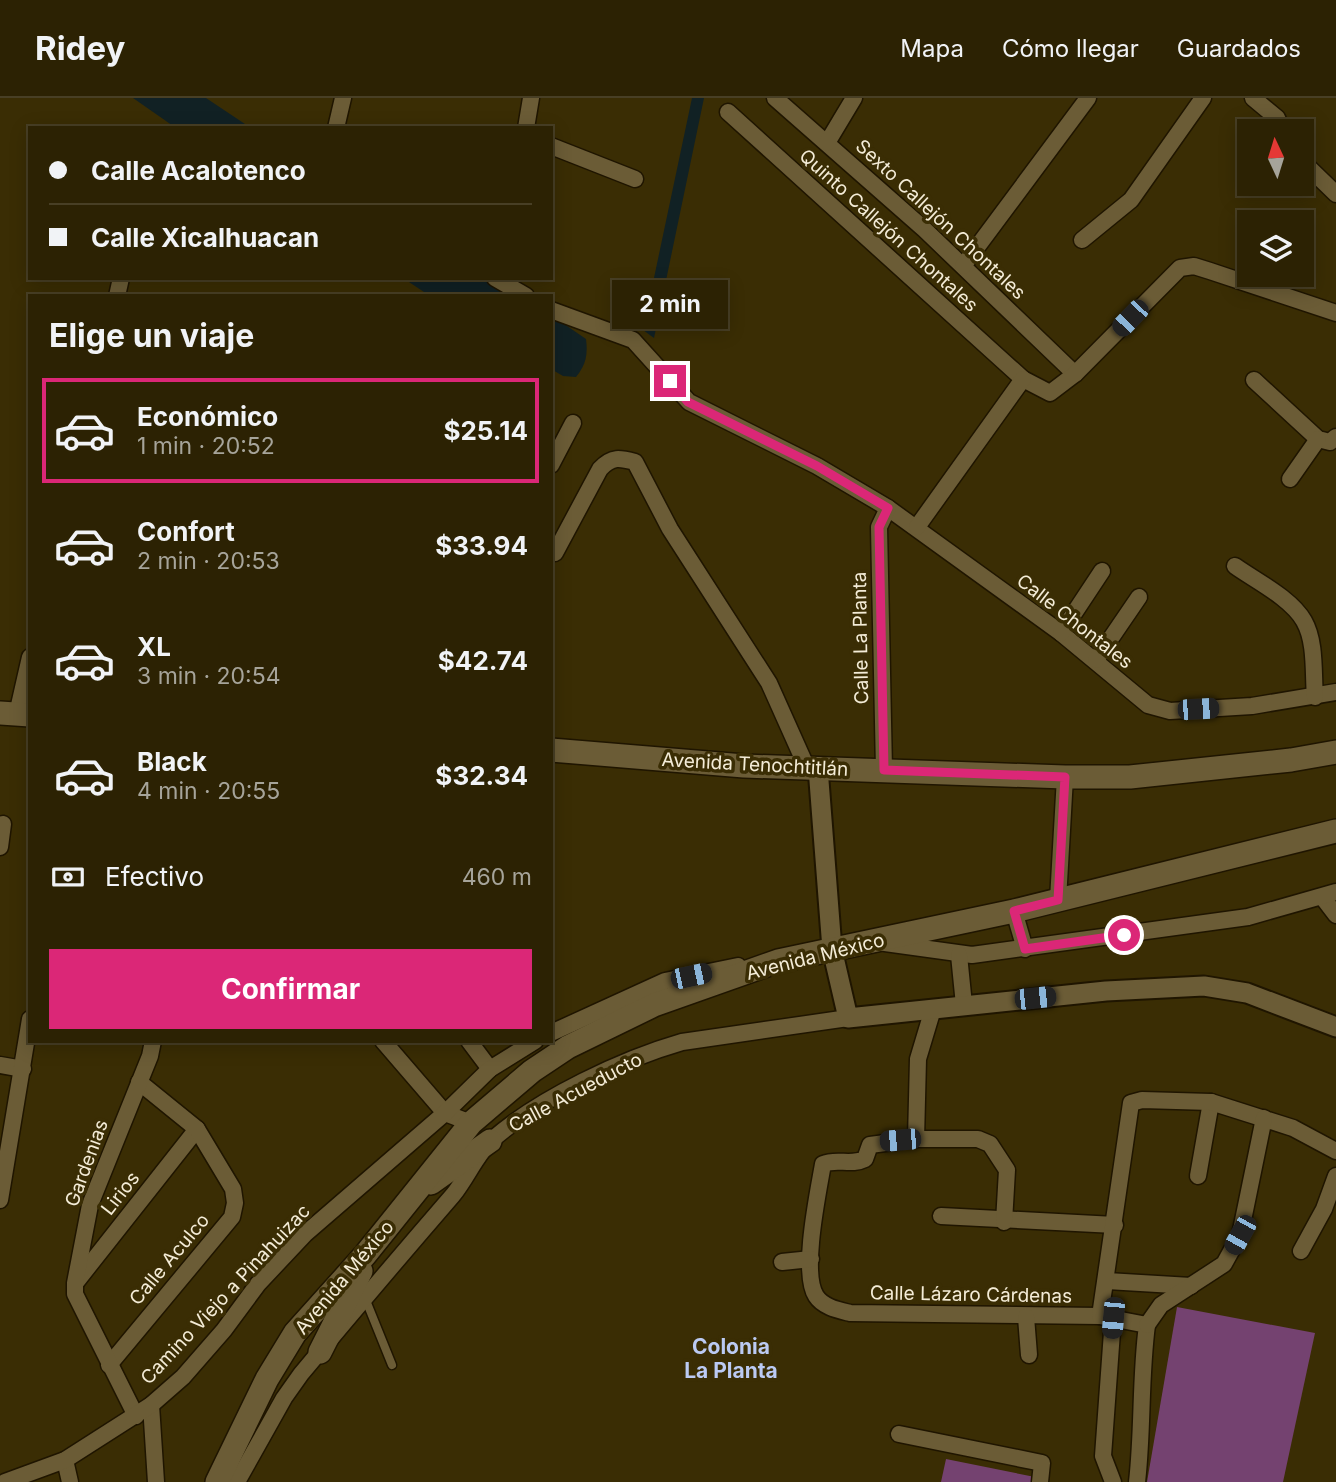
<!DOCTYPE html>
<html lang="es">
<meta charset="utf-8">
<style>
body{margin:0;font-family:Inter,sans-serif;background:#382f12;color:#f1f3f6;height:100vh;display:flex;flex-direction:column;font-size:26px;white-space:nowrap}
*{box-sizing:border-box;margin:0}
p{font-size:23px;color:#a6a49a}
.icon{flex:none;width:38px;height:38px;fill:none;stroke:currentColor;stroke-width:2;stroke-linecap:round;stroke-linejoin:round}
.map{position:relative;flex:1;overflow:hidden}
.side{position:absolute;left:28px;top:196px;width:525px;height:749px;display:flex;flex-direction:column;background:#2c2203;border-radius:0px;box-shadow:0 4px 18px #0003,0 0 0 2px #483f25}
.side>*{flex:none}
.top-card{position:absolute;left:28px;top:28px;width:525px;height:154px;border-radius:0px;box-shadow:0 4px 18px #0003,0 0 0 2px #483f25;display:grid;align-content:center;height:154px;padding:0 21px;background:#2c2203}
.needle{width:46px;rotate:356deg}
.tools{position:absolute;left:1237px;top:21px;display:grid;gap:14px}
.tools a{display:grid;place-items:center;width:77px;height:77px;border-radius:0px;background:#2c2203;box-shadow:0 4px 18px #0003,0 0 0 2px #483f25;font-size:35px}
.end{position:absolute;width:32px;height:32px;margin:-16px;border:9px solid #db2777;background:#fff;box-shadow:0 0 0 4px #fff}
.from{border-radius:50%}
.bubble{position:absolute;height:49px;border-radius:0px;background:#2c2203;box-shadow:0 4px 18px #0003,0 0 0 2px #483f25;font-size:23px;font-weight:700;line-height:49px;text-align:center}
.car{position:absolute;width:21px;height:42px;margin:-21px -10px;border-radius:9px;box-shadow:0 0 5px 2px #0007;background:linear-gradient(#222 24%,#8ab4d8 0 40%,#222 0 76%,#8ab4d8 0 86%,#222 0)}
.top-card b{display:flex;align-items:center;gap:24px;height:66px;font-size:26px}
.top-card b+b{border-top:2px solid #483f25}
.top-card i{width:18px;height:18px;background:#f1f3f6}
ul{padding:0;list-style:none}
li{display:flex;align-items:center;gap:21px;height:105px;margin:0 14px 10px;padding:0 7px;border:4px solid transparent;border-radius:0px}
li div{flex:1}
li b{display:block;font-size:26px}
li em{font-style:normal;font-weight:700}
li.selected{border-color:#db2777}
li>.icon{width:63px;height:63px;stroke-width:1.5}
h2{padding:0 21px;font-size:32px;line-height:84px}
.pay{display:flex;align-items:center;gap:18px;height:77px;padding:0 21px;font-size:26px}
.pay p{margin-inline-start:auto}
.primary-button{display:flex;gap:14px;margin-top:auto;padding:14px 21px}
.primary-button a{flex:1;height:80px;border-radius:0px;background:#db2777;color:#fff;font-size:28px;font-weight:700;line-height:80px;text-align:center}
header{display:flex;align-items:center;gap:42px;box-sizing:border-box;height:98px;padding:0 35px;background:#2c2203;border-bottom:2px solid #483f25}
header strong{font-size:33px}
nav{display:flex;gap:38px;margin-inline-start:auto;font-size:24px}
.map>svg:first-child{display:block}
</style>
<header>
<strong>Ridey</strong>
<nav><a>Mapa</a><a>Cómo llegar</a><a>Guardados</a></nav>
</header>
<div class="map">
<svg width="1336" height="1384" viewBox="0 0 1336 1384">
<rect width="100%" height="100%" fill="#3a2d04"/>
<g fill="#744270">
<path d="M1177,1209L1315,1235L1283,1384H1147Z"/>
<path d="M946,1361L1045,1381L1044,1384H941Z"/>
</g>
<g fill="#112124">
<path d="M133,0H206L251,30H176Z"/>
<path d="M692,0H704L654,240L643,232Z"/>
<path d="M403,180H490L519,198H430Z"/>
<path d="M551,217L586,241C588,256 586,267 576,279L563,278L551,271Z"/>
</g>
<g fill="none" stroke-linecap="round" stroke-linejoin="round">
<defs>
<path id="service" d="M365,1200L392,1267"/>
<g id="minor">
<path d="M775,0L924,131L1075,276"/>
<path d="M1253,0L1277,20L1283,33"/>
<path d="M728,14L1023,281L1050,295L1075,276L1180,170L1194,168L1210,173L1336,215"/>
<path d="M336,30L343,0"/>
<path d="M526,30L531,0"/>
<path d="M827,45L854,0"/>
<path d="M551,48L635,81"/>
<path d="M1302,63L1336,96"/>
<path d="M1082,142L1131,102L1203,0"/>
<path d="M963,168L1088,0"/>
<path d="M495,180L526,198"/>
<path d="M117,198L121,180"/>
<path d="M551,212L633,242L689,304L817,368L888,410L1061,535L1148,607L1170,613L1252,608L1336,594"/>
<path d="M1254,282L1318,341L1330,344L1336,339"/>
<path d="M551,367L573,325"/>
<path d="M1290,381L1318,341"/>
<path d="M917,429L1023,281"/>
<path d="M555,455L600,371C612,358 620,360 635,364L670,431L769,585L807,670"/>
<path d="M1235,468C1256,483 1291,500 1304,523C1316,544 1313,575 1315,599"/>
<path d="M1061,535L1102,473"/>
<path d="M1096,562L1139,499"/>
<path d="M17,616L30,559"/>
<path d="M884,672L879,429L888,410"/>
<path d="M0,749L3,726"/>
<path d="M1323,800L1336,817"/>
<path d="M1058,802L1065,679"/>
<path d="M1014,813L1025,851"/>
<path d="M885,845L972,857L1248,819L1336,794"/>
<path d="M959,857L964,907"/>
<path d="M551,935L665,883L738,868"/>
<path d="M383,943L445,1015L471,1025"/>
<path d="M469,943L490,971"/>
<path d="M0,967L23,971"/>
<path d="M916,1041L918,961L933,911"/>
<path d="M1198,1078L1211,1004"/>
<path d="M0,1102L30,921"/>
<path d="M941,1118L1115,1127"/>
<path d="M1004,1124L1007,1072L990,1046L978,1041H916L870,1047L865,1061C851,1068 837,1060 823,1066C818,1095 801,1175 816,1198C823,1209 838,1212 850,1215L1100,1218L1147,1227C1140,1280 1143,1332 1137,1384"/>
<path d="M1301,1153L1324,1111L1336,1078"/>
<path d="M782,1164L811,1161"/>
<path d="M77,1183L197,1031"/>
<path d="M1107,1183L1191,1188"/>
<path d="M1100,1218L1131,1005L1142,1002L1211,1004L1293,1030L1336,1053"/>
<path d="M1026,1219L1029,1257"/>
<path d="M1147,1227L1161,1207L1224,1166L1240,1137L1264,1020"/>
<path d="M109,1267L232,1119L235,1105L233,1091L197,1031L139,984"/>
<path d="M151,1307L156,1384"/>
<path d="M136,1318L75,1196V1185L90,1107L150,958L153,943"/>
<path d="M899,1336L1042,1365L1040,1384"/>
<path d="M65,1362L70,1384"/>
<path d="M5,1384L65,1362L151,1307L183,1279L224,1232L258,1186L305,1136L445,1015L490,971L535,943"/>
<path d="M237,1384L284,1300L301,1276C351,1216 402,1156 453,1097C467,1080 477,1055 493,1041C540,1000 623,961 682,944L848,920"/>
<path d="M1113,1384L1103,1358L1113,1220"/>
</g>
<path id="tertiary" d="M818,670L832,851L848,920L1106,893L1204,888L1247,895L1336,929"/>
<g id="secondary">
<path d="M0,615L30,617"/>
<path d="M551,652L744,668L1065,679H1130L1291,662L1336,654"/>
<path d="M431,1085L490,1043"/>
<path d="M320,1254L361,1173"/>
<path d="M217,1384L267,1281L295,1235L365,1157L471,1025L532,973L568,949L654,907L778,863L1014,813L1336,733"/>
</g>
</defs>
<use href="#service" stroke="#1f1500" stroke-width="11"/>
<use href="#minor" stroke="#1f1500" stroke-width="19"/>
<use href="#tertiary" stroke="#1f1500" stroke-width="23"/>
<use href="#secondary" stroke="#1f1500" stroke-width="26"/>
<use href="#service" stroke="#6b5c36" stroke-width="8"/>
<use href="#minor" stroke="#6b5c36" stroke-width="16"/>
<use href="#tertiary" stroke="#6b5c36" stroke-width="19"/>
<use href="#secondary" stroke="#6b5c36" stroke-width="23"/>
</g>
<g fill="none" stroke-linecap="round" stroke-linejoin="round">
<path stroke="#db2777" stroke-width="9" d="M670,283L688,304L817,368L888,410L879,429L884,672L1065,679L1058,802L1014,813L1025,851L1124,837"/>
</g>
<g text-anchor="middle" stroke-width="7" stroke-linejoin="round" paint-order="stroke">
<g font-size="19" fill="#f4ecd7" stroke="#3a2d04">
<text transform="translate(941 121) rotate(43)" y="7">Sexto Callejón Chontales</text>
<text transform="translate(889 132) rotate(42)" y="7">Quinto Callejón Chontales</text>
<text transform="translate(1075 523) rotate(38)" y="7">Calle Chontales</text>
<text transform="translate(860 540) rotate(-91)" y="7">Calle La Planta</text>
<text transform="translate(755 666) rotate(3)" y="7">Avenida Tenochtitlán</text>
<text transform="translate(815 858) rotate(-14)" y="7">Avenida México</text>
<text transform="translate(575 994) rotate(-28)" y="7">Calle Acueducto</text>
<text transform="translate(86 1065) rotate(-70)" y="7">Gardenias</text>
<text transform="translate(120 1095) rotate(-52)" y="7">Lirios</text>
<text transform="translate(169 1161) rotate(-50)" y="7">Calle Aculco</text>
<text transform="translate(344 1179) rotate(-50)" y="7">Avenida México</text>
<text transform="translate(225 1196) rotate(-47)" y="7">Camino Viejo a Pinahuizac</text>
<text transform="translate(971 1196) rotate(1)" y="7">Calle Lázaro Cárdenas</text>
</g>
<g font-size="21" font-weight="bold" fill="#bbcaf3" stroke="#3a2d04">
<text x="731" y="1256">Colonia<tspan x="731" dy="24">La Planta</tspan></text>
</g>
</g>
</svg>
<div class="tools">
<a><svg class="needle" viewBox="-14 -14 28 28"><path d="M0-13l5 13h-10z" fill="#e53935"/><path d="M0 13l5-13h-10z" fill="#a6a49a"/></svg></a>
<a><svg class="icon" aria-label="layers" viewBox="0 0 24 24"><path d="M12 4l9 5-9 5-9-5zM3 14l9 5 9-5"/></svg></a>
</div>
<i class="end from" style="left:1124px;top:837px"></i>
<i class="end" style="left:670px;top:283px"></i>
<div class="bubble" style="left:612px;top:182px;width:116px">2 min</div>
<i class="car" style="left:1130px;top:220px;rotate:224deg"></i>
<i class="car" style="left:1198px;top:611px;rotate:87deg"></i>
<i class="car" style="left:691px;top:878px;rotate:78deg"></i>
<i class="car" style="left:1035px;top:900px;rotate:84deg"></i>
<i class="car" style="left:900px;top:1042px;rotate:265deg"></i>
<i class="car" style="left:1240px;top:1137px;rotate:209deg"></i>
<i class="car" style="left:1113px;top:1220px;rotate:185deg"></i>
<div class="top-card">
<b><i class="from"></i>Calle Acalotenco</b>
<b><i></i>Calle Xicalhuacan</b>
</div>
<section class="side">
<h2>Elige un viaje</h2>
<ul>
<li class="selected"><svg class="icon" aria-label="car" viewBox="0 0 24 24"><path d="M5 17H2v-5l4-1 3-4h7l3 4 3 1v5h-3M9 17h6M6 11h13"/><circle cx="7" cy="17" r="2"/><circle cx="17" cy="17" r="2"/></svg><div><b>Económico</b><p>1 min · 20:52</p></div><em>$25.14</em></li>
<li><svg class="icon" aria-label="car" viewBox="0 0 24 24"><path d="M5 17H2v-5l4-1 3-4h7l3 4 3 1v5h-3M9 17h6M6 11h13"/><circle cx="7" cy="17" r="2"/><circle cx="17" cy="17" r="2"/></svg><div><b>Confort</b><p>2 min · 20:53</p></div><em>$33.94</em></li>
<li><svg class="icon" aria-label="car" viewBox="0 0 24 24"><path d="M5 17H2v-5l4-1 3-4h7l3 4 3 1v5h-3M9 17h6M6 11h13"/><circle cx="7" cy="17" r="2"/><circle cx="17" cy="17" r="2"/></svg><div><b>XL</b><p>3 min · 20:54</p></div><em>$42.74</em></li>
<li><svg class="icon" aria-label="car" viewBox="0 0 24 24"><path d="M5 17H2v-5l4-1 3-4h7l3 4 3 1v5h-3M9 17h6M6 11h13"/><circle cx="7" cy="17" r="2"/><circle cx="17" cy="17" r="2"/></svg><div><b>Black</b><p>4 min · 20:55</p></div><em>$32.34</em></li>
</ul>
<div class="pay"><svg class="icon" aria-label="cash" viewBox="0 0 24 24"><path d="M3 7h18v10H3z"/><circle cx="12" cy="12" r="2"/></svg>Efectivo<p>460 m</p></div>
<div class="primary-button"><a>Confirmar</a></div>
</section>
</div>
